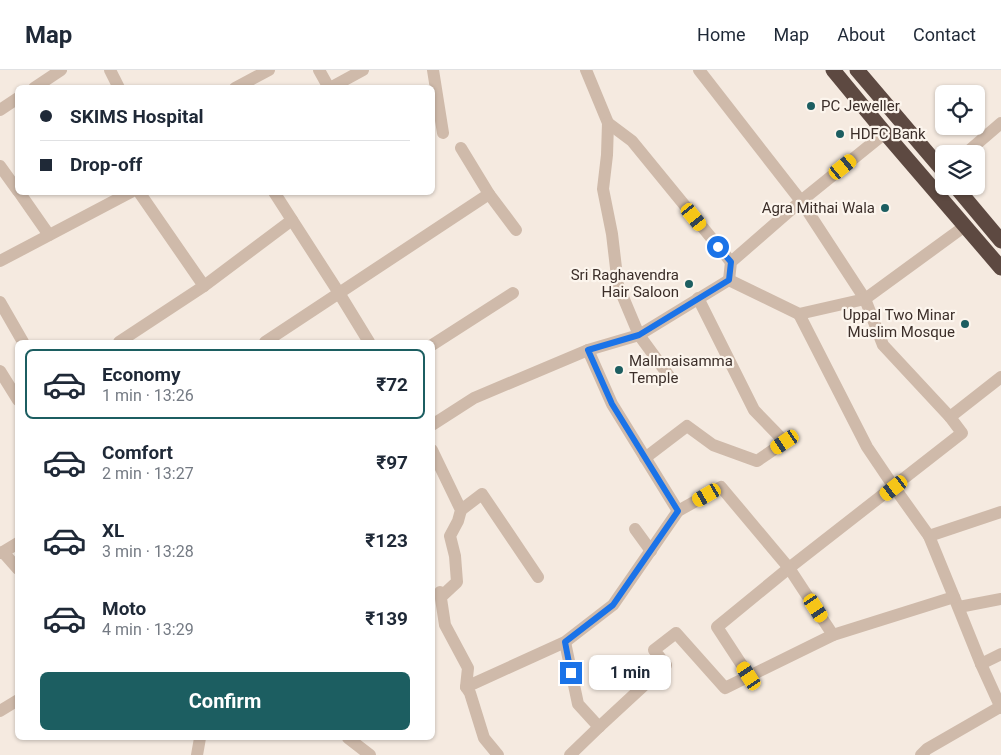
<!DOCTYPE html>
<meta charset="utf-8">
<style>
body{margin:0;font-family:Roboto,sans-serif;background:#f6f6f7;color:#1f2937;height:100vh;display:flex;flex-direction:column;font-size:19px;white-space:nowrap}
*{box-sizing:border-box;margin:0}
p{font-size:16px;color:#747a83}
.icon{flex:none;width:28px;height:28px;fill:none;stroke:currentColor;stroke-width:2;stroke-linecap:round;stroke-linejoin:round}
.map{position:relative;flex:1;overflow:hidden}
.side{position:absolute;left:15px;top:270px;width:420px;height:400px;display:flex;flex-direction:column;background:#fff;border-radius:8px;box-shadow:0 1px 4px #0004}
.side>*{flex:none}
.banner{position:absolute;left:15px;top:15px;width:420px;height:110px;border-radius:8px;box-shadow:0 1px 4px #0004;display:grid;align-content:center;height:110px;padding:0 25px;background:#fff}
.tools{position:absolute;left:935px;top:15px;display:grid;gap:10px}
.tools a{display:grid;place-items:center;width:50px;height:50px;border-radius:8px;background:#fff;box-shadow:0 1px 4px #0004;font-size:25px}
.end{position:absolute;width:22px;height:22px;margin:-11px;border:6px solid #1a73e8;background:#fff;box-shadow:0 0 0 2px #fff}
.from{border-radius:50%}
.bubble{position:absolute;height:35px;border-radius:8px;background:#fff;box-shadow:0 1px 4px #0004;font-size:16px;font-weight:700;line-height:35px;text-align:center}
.car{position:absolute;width:15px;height:30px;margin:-15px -8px;border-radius:6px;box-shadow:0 0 4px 1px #0007;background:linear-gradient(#f5c518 24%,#345 0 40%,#f5c518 0 76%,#345 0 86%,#f5c518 0)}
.banner b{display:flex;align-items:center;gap:18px;height:48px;font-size:19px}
.banner b+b{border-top:1px solid #e0e1e3}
.banner i{width:12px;height:12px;background:#1f2937}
ul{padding:9px 0 0;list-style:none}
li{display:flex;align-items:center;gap:15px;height:70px;margin:0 10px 8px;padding:0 15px;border:2px solid transparent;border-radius:8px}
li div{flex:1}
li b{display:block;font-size:19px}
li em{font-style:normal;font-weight:700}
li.on{border-color:#1c5e61}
li>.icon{width:45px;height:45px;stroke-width:1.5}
.primary-button{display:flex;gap:10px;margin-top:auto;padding:10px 25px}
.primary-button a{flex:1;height:58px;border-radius:8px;background:#1c5e61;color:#fff;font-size:20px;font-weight:700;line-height:58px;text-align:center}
header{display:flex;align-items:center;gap:30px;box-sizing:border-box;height:70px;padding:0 25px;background:#fff;border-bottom:1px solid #e0e1e3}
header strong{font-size:24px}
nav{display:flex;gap:28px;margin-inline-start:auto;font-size:18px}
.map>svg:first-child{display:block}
</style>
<header>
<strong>Map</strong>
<nav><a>Home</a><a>Map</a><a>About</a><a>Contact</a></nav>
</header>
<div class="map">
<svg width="1001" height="685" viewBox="0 0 1001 685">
<rect width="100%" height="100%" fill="#f5eae0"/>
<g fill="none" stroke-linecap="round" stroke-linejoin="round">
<g stroke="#cfbaaa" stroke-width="12">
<path d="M110,0L119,18"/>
<path d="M319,0L329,18"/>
<path d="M433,0L443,63"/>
<path d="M586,0L608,53L607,85L603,119L612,164L618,215L639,265L669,306"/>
<path d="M699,0L801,131L865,229L883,275L950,347"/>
<path d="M34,18L61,0"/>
<path d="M235,18L269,0"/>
<path d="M330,18L363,0"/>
<path d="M0,40L18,28"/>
<path d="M608,53L632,71L731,192"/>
<path d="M461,78L489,124L516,160"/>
<path d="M965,84L1001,53"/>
<path d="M0,96L18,121"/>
<path d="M19,122L49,165"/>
<path d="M139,122L204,216"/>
<path d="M274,122L339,223L369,272"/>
<path d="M0,191L131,122"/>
<path d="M729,210L731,192L801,131L885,63"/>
<path d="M0,232L23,272"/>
<path d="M799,244L867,377L894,417L929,466L954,527L981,594L1001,638"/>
<path d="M119,272L204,216L292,150"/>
<path d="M265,272L489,124"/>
<path d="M432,275L513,223"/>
<path d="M588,280L612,334L678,441"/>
<path d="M0,301L18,330"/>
<path d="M432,355L474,328L588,280L639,265L729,210L799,244L865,229L965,156"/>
<path d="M432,380L461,440L458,451L450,466L455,486L457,512L443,525L440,522L445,555L468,598L466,617L470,623L484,668L498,685"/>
<path d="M645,388L687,356L713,375L757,391L785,372L754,340L698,228"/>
<path d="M461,440L482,424L538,507"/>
<path d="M635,459L651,481"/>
<path d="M929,466L1001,442"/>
<path d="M3,482L18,473"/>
<path d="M0,483L3,482L18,499"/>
<path d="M959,537L1001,529"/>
<path d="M565,572L578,634L599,657"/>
<path d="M981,594L1001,584"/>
<path d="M749,606L717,557L789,498L962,363L950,347L1001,307"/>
<path d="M466,617L565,572L609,538L613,535L678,441L721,417L789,498L833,565"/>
<path d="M0,641L18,630"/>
<path d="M348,668L370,685"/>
<path d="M197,685L200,668"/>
<path d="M570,685L599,657L666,595L654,580L676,563L725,618L833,565L954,527"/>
<path d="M921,685L927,679L1000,637"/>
</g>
<g stroke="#5d4941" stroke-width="15">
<path d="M833,0L885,63L1001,198"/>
<path d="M857,0L944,102"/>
<path d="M955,116L1001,171"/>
</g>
</g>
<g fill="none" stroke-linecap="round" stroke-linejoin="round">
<path stroke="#1a73e8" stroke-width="6" d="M571,603L565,572L613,535L678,441L612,334L588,280L639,265L729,210L731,192L718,177"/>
</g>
<g fill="#1c5e61" stroke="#fcf5ed" stroke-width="2">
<circle cx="811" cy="36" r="5"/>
<circle cx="840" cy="64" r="5"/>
<circle cx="885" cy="138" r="5"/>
<circle cx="689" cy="214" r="5"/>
<circle cx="965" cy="254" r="5"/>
<circle cx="619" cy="300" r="5"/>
</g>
<g text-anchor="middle" stroke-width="4.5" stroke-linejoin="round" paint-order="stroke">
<g font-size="15" fill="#3c2f2a" stroke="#fcf5ed" text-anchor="start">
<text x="821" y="41">PC Jeweller</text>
<text x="850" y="69">HDFC Bank</text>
<text x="875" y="143" text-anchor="end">Agra Mithai Wala</text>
<text x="679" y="210" text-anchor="end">Sri Raghavendra<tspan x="679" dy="17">Hair Saloon</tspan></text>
<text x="955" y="250" text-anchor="end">Uppal Two Minar<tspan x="955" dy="17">Muslim Mosque</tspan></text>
<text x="629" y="296">Mallmaisamma<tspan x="629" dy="17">Temple</tspan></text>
</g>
</g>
</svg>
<div class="tools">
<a><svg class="icon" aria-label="locate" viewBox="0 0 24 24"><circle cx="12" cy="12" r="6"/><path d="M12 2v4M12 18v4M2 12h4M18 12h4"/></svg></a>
<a><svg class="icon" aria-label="layers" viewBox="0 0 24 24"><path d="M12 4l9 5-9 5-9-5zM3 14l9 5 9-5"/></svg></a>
</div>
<i class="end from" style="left:718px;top:177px"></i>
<i class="end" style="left:571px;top:603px"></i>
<div class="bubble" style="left:589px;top:585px;width:82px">1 min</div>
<i class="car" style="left:843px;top:97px;rotate:51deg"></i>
<i class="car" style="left:694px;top:147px;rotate:141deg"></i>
<i class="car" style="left:785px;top:372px;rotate:236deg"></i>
<i class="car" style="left:894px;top:418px;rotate:232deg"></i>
<i class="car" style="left:707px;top:425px;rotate:240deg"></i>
<i class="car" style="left:816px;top:538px;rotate:147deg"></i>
<i class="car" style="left:749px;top:606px;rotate:327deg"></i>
<div class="banner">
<b><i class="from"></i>SKIMS Hospital</b>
<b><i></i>Drop-off</b>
</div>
<section class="side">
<ul>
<li class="on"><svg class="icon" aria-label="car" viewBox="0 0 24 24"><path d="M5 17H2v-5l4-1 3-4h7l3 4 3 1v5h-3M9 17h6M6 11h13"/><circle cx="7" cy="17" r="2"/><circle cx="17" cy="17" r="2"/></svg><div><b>Economy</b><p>1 min · 13:26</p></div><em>₹72</em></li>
<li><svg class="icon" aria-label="car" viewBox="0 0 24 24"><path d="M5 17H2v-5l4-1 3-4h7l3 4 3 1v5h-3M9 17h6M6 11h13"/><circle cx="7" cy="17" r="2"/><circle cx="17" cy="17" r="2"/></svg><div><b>Comfort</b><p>2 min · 13:27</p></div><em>₹97</em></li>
<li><svg class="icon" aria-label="car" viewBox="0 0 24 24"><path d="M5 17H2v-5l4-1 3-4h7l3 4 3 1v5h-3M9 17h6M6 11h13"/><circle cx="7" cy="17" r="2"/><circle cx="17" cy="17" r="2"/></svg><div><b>XL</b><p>3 min · 13:28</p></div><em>₹123</em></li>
<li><svg class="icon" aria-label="car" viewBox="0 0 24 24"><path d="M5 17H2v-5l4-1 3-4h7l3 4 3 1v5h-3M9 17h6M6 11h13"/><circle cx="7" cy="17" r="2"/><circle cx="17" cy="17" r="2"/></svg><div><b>Moto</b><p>4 min · 13:29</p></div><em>₹139</em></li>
</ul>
<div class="primary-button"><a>Confirm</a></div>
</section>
</div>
